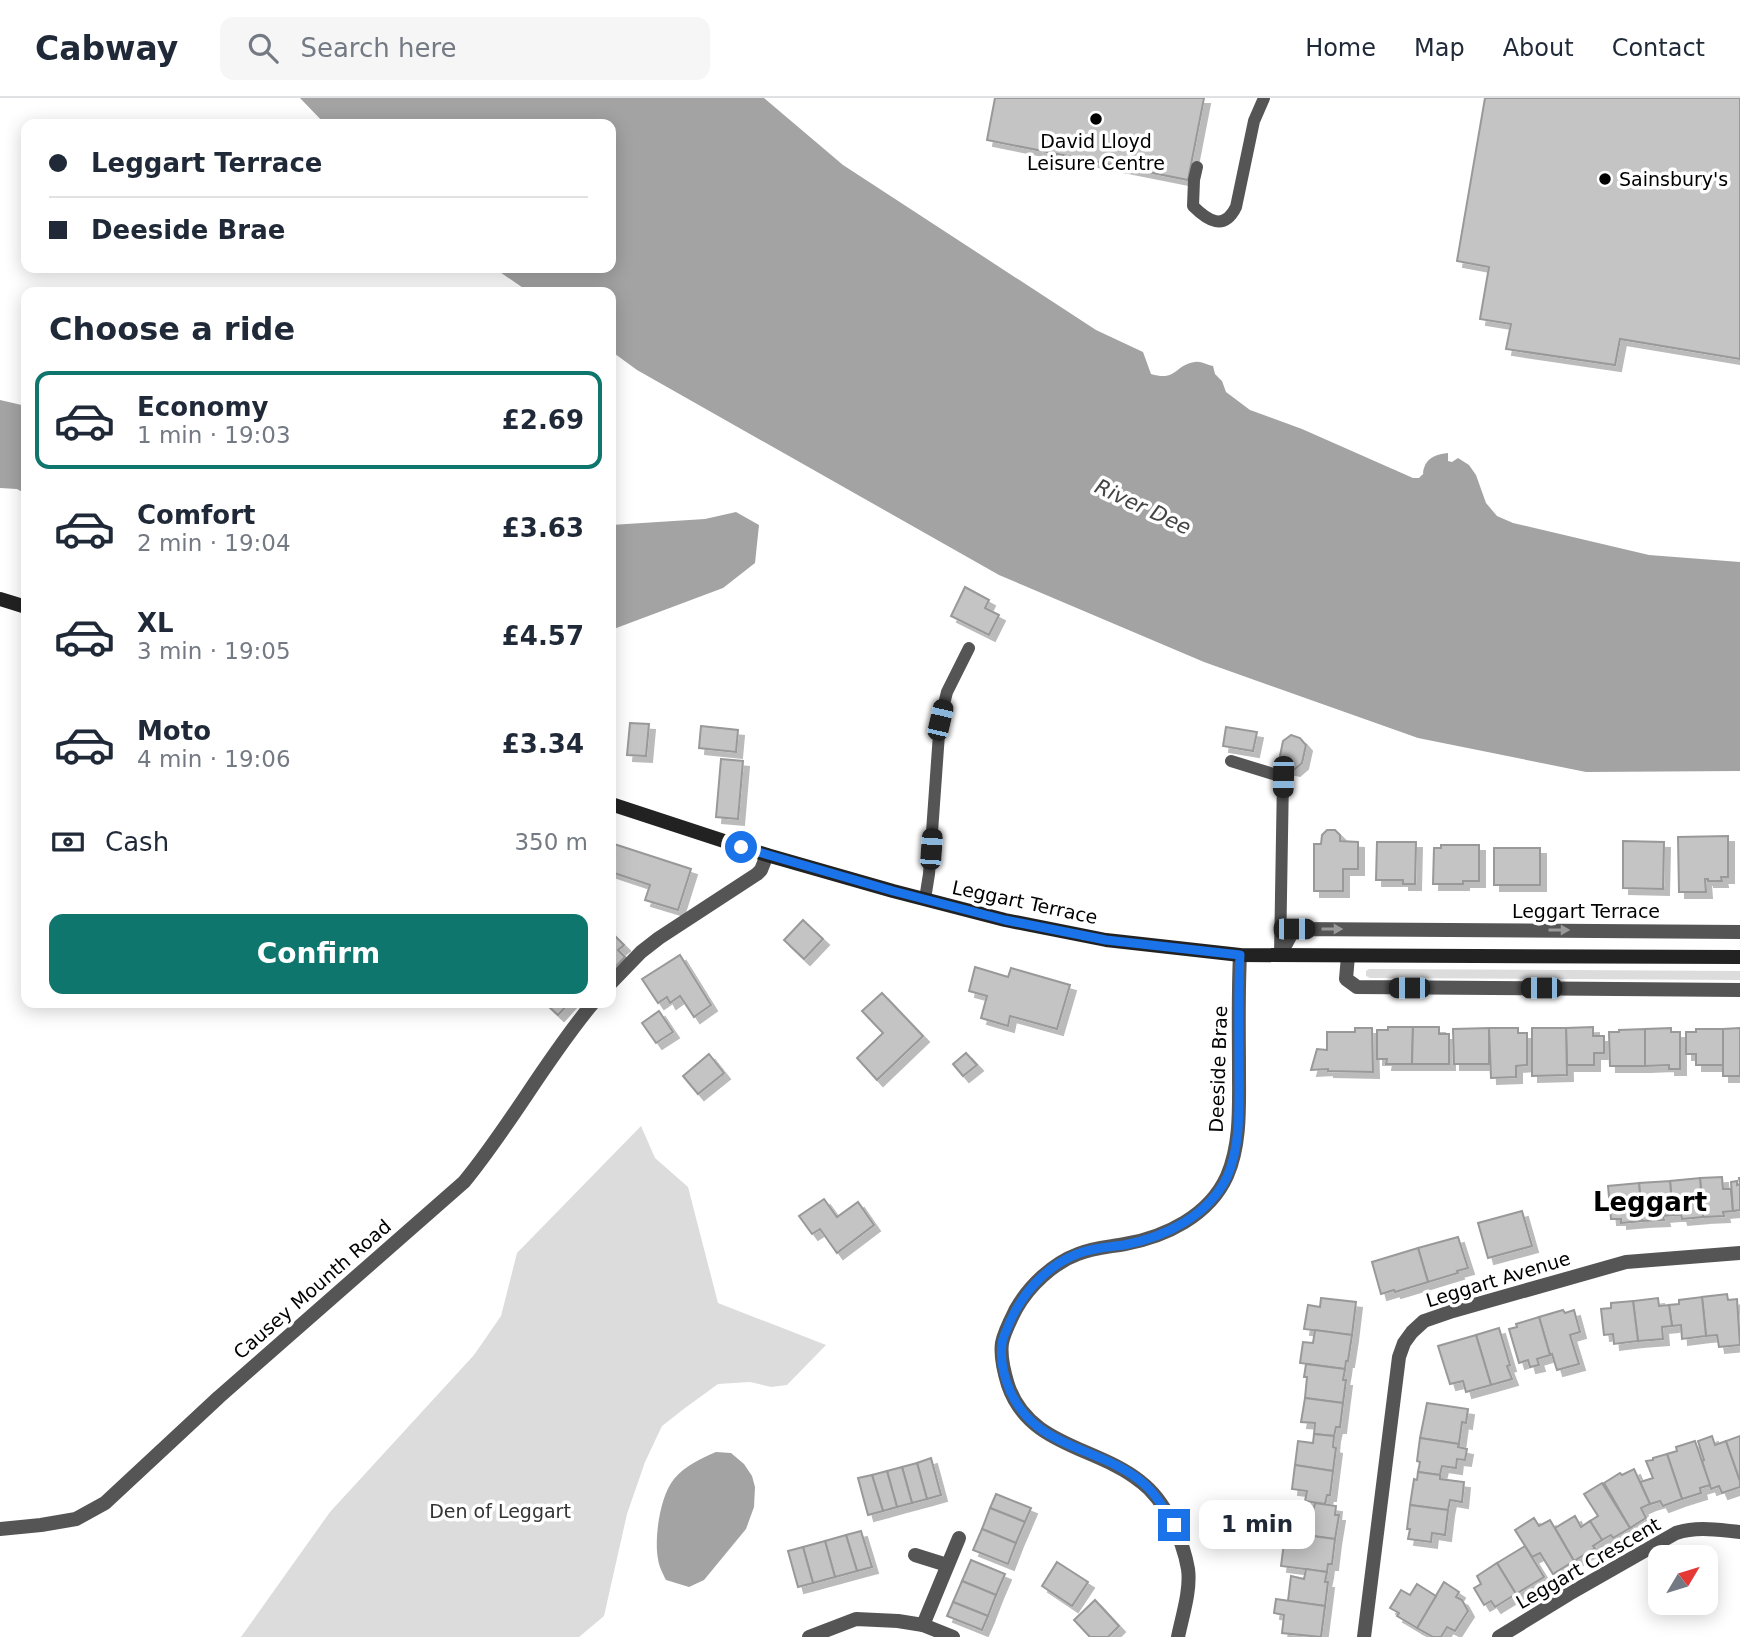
<!DOCTYPE html>
<meta charset="utf-8">
<style>
body{margin:0;font-family:"DejaVu Sans",sans-serif;background:#f6f6f7;color:#1f2937;height:100vh;display:flex;flex-direction:column;font-size:26px;white-space:nowrap}
*{box-sizing:border-box;margin:0}
p{font-size:23px;color:#747a83}
.icon{flex:none;width:38px;height:38px;fill:none;stroke:currentColor;stroke-width:2;stroke-linecap:round;stroke-linejoin:round}
.map{position:relative;flex:1;overflow:hidden}
.panel{position:absolute;left:21px;top:189px;width:595px;height:721px;display:flex;flex-direction:column;background:#fff;border-radius:14px;box-shadow:0 4px 18px #0003}
.panel>*{flex:none}
.hud{position:absolute;left:21px;top:21px;width:595px;height:154px;border-radius:14px;box-shadow:0 4px 18px #0003;display:grid;align-content:center;height:154px;padding:0 28px;background:#fff}
.needle{width:46px;rotate:52deg}
.controls{position:absolute;left:1648px;top:1447px;display:grid;gap:14px}
.controls a{display:grid;place-items:center;width:70px;height:70px;border-radius:14px;background:#fff;box-shadow:0 4px 18px #0003;font-size:35px}
.end{position:absolute;width:32px;height:32px;margin:-16px;border:9px solid #1a73e8;background:#fff;box-shadow:0 0 0 4px #fff}
.from{border-radius:50%}
.bubble{position:absolute;height:49px;border-radius:14px;background:#fff;box-shadow:0 4px 18px #0003;font-size:23px;font-weight:700;line-height:49px;text-align:center}
.car{position:absolute;width:21px;height:42px;margin:-21px -10px;border-radius:9px;box-shadow:0 0 5px 2px #0007;background:linear-gradient(#222 24%,#8ab4d8 0 40%,#222 0 76%,#8ab4d8 0 86%,#222 0)}
.hud b{display:flex;align-items:center;gap:24px;height:66px;font-size:26px}
.hud b+b{border-top:2px solid #e0e1e3}
.hud i{width:18px;height:18px;background:#1f2937}
ul{padding:0;list-style:none}
li{display:flex;align-items:center;gap:21px;height:98px;margin:0 14px 10px;padding:0 14px;border:4px solid transparent;border-radius:14px}
li div{flex:1}
li b{display:block;font-size:26px}
li em{font-style:normal;font-weight:700}
li.selected{border-color:#0f766e}
li>.icon{width:63px;height:63px;stroke-width:1.5}
h2{padding:0 28px;font-size:32px;line-height:84px}
.pay{display:flex;align-items:center;gap:18px;height:77px;padding:0 28px;font-size:26px}
.pay p{margin-inline-start:auto}
.action{display:flex;gap:14px;margin-top:auto;padding:14px 28px}
.action a{flex:1;height:80px;border-radius:14px;background:#0f766e;color:#fff;font-size:28px;font-weight:700;line-height:80px;text-align:center}
header{display:flex;align-items:center;gap:42px;box-sizing:border-box;height:98px;padding:0 35px;background:#fff;border-bottom:2px solid #e0e1e3}
header strong{font-size:33px}
nav{display:flex;gap:38px;margin-inline-start:auto;font-size:24px}
.search{width:490px;height:63px;background:#f6f6f7;display:flex;align-items:center;gap:18px;box-sizing:border-box;padding:0 24px;border-radius:14px;color:#747a83;font-size:26px}
.map>svg:first-child{display:block}
</style>
<header>
<strong>Cabway</strong>
<div class="search"><svg class="icon" aria-label="search" viewBox="0 0 24 24"><circle cx="10" cy="10" r="6"/><path d="M15 15l6 6"/></svg>Search here</div>
<nav><a>Home</a><a>Map</a><a>About</a><a>Contact</a></nav>
</header>
<div class="map">
<svg width="1740" height="1539" viewBox="0 0 1740 1539">
<defs>
<filter id="shadow"><feDropShadow dx="6" dy="6" stdDeviation="0" flood-color="#0004"/></filter>
</defs>
<rect width="100%" height="100%" fill="#fff"/>
<g fill="#dcdcdc">
<path d="M1369,871L1740,873V882L1370,880L1366,878V873Z"/>
<path d="M641,1028L655,1060L688,1089L718,1205L826,1247L787,1287L771,1289L750,1284L718,1286L685,1310L662,1328L645,1364L627,1416L604,1518L579,1539H241L330,1414L474,1257L501,1218L517,1155Z"/>
</g>
<g fill="#a3a3a3">
<path d="M300,0H764L843,67L1096,232L1143,254L1151,276C1177,284 1174,267 1195,264C1201,263 1207,267 1213,268L1215,276L1222,283L1226,294L1250,312L1302,331L1413,380H1419C1427,372 1421,380 1424,370C1427,359 1438,356 1448,355V363L1452,364L1458,360L1469,367L1476,377L1486,405L1497,418L1513,425L1649,457L1740,464V673L1586,674L1418,640L1204,564L999,477L637,272L611,253V194H529L494,170H611V26H325Z"/>
<path d="M0,302L26,308V396L17,391L0,390Z"/>
<path d="M736,414L759,427L755,465L723,490L611,532V427L705,421Z"/>
<path d="M716,1354L731,1355L744,1366L752,1378L755,1389L754,1409L746,1431L704,1482L689,1489L666,1482C663,1476 659,1469 658,1461C654,1440 660,1398 674,1381C686,1367 700,1361 716,1354Z"/>
</g>
<g fill="#c4c4c4" stroke="#999" stroke-width="2" filter="url(#shadow)">
<path d="M995,0H1204L1188,82L987,42Z"/>
<path d="M1485,0H1740V261L1620,241L1615,267L1506,251L1511,226L1480,221L1489,169L1457,163Z"/>
<path d="M965,489L989,502L985,510L999,517L989,537L951,518Z"/>
<path d="M630,625L649,626L646,658L627,657Z"/>
<path d="M701,628L738,632L736,654L699,650Z"/>
<path d="M1226,629L1257,634L1253,653L1223,648Z"/>
<path d="M1291,637L1300,640L1306,647L1302,665L1294,672L1284,670L1280,658L1283,643Z"/>
<path d="M721,661L743,663L738,721L716,719Z"/>
<path d="M1327,732H1335L1340,737V743L1358,744V771H1343V793H1314V746H1321L1322,737Z"/>
<path d="M1728,738V779H1721L1722,783H1708V781H1705L1706,794H1679L1678,739Z"/>
<path d="M1623,743L1664,744L1663,791L1623,790Z"/>
<path d="M1377,744H1416L1415,786H1403V782H1376Z"/>
<path d="M611,745L691,771L678,812L645,802L650,787L611,774Z"/>
<path d="M1441,747H1479V783H1463V786H1433L1434,750H1441Z"/>
<rect x="1494" y="750" width="46" height="37"/>
<path d="M803,822L823,841L804,861L784,842Z"/>
<path d="M611,834L624,847L618,852L625,859L614,870L611,868Z"/>
<path d="M680,857L711,907L694,919L680,898L670,905L667,899L658,905L642,881Z"/>
<path d="M975,869L1008,879L1011,870L1070,887L1057,931L1010,918L1008,928L981,920L987,898L969,893Z"/>
<path d="M882,895L923,938L877,982L857,960L883,935L862,913Z"/>
<path d="M545,905H569L558,917Z"/>
<path d="M659,913L673,934L656,945L642,925Z"/>
<path d="M1388,929H1413L1412,966H1386L1387,961H1377V932H1388Z"/>
<path d="M1413,929H1439V936H1449V966H1412Z"/>
<path d="M1593,929V938H1604V955H1594V967H1567L1566,930Z"/>
<path d="M1355,930H1372L1373,974L1328,973V971L1311,972L1317,951L1327,952V934H1355Z"/>
<path d="M1489,930H1518V935H1527V967L1516,968V979L1491,980Z"/>
<path d="M1489,930V966H1454L1453,931Z"/>
<path d="M1532,930H1566L1567,977L1532,978Z"/>
<path d="M1671,930V934H1680V971H1669V967L1645,968V931Z"/>
<path d="M1740,930V978H1723V931Z"/>
<path d="M1645,931V968H1610L1609,934H1619V932Z"/>
<path d="M1696,931H1723V967H1696V956H1686V934H1696Z"/>
<path d="M966,955L977,967L963,978L953,966Z"/>
<path d="M709,956L724,975L698,996L683,978Z"/>
<path d="M1722,1079L1723,1091H1731L1733,1113L1723,1114L1724,1118L1703,1119L1700,1080Z"/>
<path d="M1700,1080L1703,1119L1682,1121L1681,1117H1673L1670,1083Z"/>
<path d="M1739,1080H1740V1112L1733,1113L1731,1084L1737,1083V1087L1740,1086Z"/>
<path d="M1670,1083L1673,1117L1663,1118L1664,1122L1642,1123L1639,1085Z"/>
<path d="M1639,1085L1642,1123L1621,1125V1121H1611L1608,1088Z"/>
<path d="M824,1101L837,1119L858,1104L874,1127L837,1155L820,1131L812,1136L799,1118Z"/>
<path d="M1522,1113L1532,1148L1488,1160L1478,1125Z"/>
<path d="M1458,1139L1468,1170L1457,1173L1458,1175L1428,1184L1418,1150Z"/>
<path d="M1418,1150L1428,1184L1395,1194L1394,1192L1381,1196L1372,1164Z"/>
<path d="M1727,1196L1728,1202L1737,1201L1740,1247L1719,1249L1717,1237L1706,1238L1702,1199Z"/>
<path d="M1702,1199L1706,1238L1682,1241L1681,1227L1672,1228L1669,1207L1679,1206V1202Z"/>
<path d="M1321,1200L1356,1204L1352,1237L1304,1231L1308,1207L1320,1209Z"/>
<path d="M1658,1200L1659,1208L1669,1207L1672,1228L1662,1229L1663,1241L1638,1243L1633,1203Z"/>
<path d="M1633,1203L1638,1243L1614,1246L1613,1236L1604,1237L1601,1211L1611,1210V1205Z"/>
<path d="M1563,1212L1565,1215L1574,1212L1580,1234L1570,1237L1579,1266L1557,1272L1552,1256L1550,1257L1539,1219Z"/>
<path d="M1539,1219L1550,1257L1537,1261L1539,1267L1530,1269L1528,1262L1519,1265L1509,1231L1517,1229L1516,1226Z"/>
<path d="M1499,1230L1510,1267L1507,1268L1512,1281L1491,1287L1476,1237Z"/>
<path d="M1315,1232L1352,1237L1348,1263H1346L1345,1271L1300,1265L1303,1244L1313,1245Z"/>
<path d="M1476,1237L1491,1287L1466,1294L1463,1283L1450,1286L1438,1248Z"/>
<path d="M1306,1266L1345,1271L1343,1282H1346L1343,1305L1305,1300L1307,1279H1304Z"/>
<path d="M1305,1300L1343,1305L1340,1329H1336L1334,1338L1314,1336L1315,1325L1301,1324Z"/>
<path d="M1427,1305L1468,1311L1466,1325L1462,1324L1459,1346L1420,1340Z"/>
<path d="M1314,1336L1334,1338L1333,1349L1336,1350L1333,1373L1295,1367L1298,1343L1313,1345Z"/>
<path d="M1712,1338L1715,1347L1726,1343L1740,1383V1389L1722,1395L1719,1388L1711,1391L1702,1363L1704,1362L1698,1343Z"/>
<path d="M1740,1338V1383L1726,1343Z"/>
<path d="M1420,1340L1459,1346L1458,1349L1467,1351L1465,1362L1457,1361L1456,1370L1442,1368L1440,1377L1418,1374L1420,1364L1417,1363Z"/>
<path d="M1695,1343L1710,1387L1700,1390L1701,1395L1682,1401L1667,1356L1677,1353L1676,1349Z"/>
<path d="M1667,1356L1682,1401L1663,1408L1660,1403L1650,1406L1640,1384L1653,1380L1646,1363L1653,1362V1360Z"/>
<path d="M931,1360L941,1397L927,1401L917,1365Z"/>
<path d="M917,1365L927,1401L912,1405L902,1369Z"/>
<path d="M1295,1367L1333,1373L1330,1397H1327L1325,1406L1305,1403L1307,1393L1292,1391Z"/>
<path d="M902,1369L912,1405L897,1409L887,1373Z"/>
<path d="M1634,1371L1650,1406L1641,1410L1646,1420L1630,1430L1604,1385L1620,1375L1622,1377Z"/>
<path d="M887,1373L897,1409L883,1413L872,1377Z"/>
<path d="M1418,1374L1440,1377V1381L1464,1384L1462,1404L1450,1402L1448,1412L1410,1407L1414,1381L1417,1382Z"/>
<path d="M872,1377L883,1413L868,1417L858,1380Z"/>
<path d="M1602,1385L1630,1430L1613,1440L1611,1437L1602,1442L1590,1423L1598,1418L1584,1396Z"/>
<path d="M996,1396L1031,1410L1025,1424L990,1410Z"/>
<path d="M1315,1405L1336,1408L1335,1417H1339L1335,1441L1286,1434L1287,1421L1299,1422L1300,1413L1313,1414Z"/>
<path d="M1410,1407L1448,1412L1445,1437L1432,1435L1431,1444L1408,1441L1410,1431H1407Z"/>
<path d="M990,1410L1025,1424L1016,1445L982,1431Z"/>
<path d="M1575,1418L1581,1429L1590,1423L1602,1442L1593,1448L1595,1450L1574,1463L1555,1430Z"/>
<path d="M1534,1420L1539,1428L1550,1422L1574,1463L1553,1476L1540,1455L1532,1459L1515,1432Z"/>
<path d="M982,1431L1016,1445L1008,1466L973,1452Z"/>
<path d="M861,1433L872,1469L857,1473L846,1437Z"/>
<path d="M1297,1436L1335,1441L1332,1466H1328L1327,1474L1281,1468L1284,1445L1296,1447Z"/>
<path d="M846,1437L857,1473L835,1479L825,1443Z"/>
<path d="M825,1443L835,1479L813,1485L803,1449Z"/>
<path d="M1525,1448L1544,1479L1516,1496L1497,1465Z"/>
<path d="M803,1449L813,1485L798,1489L788,1453Z"/>
<path d="M971,1462L1005,1476L996,1497L962,1483Z"/>
<path d="M1057,1464L1088,1484L1072,1508L1042,1488Z"/>
<path d="M1497,1465L1516,1496L1495,1509L1491,1503L1484,1507L1474,1490L1481,1486L1477,1478Z"/>
<path d="M1306,1471L1327,1474L1325,1484H1328L1325,1508L1288,1503L1291,1478L1304,1481Z"/>
<path d="M962,1483L996,1497L988,1518L953,1504Z"/>
<path d="M1444,1484L1459,1494L1456,1499L1462,1502L1468,1513L1455,1533L1447,1529L1441,1539H1433L1417,1530Z"/>
<path d="M1417,1486L1436,1498L1417,1530L1397,1518L1399,1515L1390,1510L1401,1492L1410,1497Z"/>
<path d="M1276,1501L1325,1508L1321,1539L1282,1535L1284,1517L1274,1515Z"/>
<path d="M1095,1502L1119,1528L1108,1539H1090L1074,1522Z"/>
<path d="M953,1504L988,1518L982,1532L947,1518Z"/>
</g>
<g fill="none" stroke-linecap="round" stroke-linejoin="round">
<g stroke="#555" stroke-width="12">
<path d="M1197,69L1194,82L1193,108C1208,123 1224,133 1236,109L1254,23L1264,0"/>
<path d="M1231,663L1283,679L1280,857"/>
<path d="M925,801L929,776L940,622L947,594L969,550"/>
</g>
<g stroke="#555" stroke-width="14">
<path d="M1280,857L1294,831L1740,834"/>
<path d="M1348,858L1346,881L1357,889L1740,892"/>
<path d="M915,1457L947,1467"/>
<path d="M923,1527L959,1440"/>
<path d="M809,1539L856,1521L898,1523L923,1527L953,1539"/>
<path d="M1178,1539C1182,1519 1191,1492 1188,1471C1183,1442 1165,1402 1141,1384C1097,1348 1029,1349 1008,1287C1004,1274 1000,1259 1002,1245C1004,1234 1011,1221 1016,1211C1029,1188 1053,1165 1078,1156C1093,1150 1109,1149 1125,1146C1165,1139 1209,1118 1227,1078C1241,1046 1239,1008 1239,974C1239,935 1238,896 1240,857"/>
<path d="M1364,1539L1399,1259L1404,1245L1412,1234L1424,1223L1453,1213L1626,1164L1740,1155"/>
<path d="M1499,1539L1569,1496L1676,1435C1698,1428 1718,1432 1740,1434"/>
</g>
<g stroke="#555" stroke-width="14">
<path d="M611,885L641,854L659,840L757,776L761,772L767,757"/>
<path d="M0,1431L41,1427L76,1421L105,1405L219,1299L464,1084C511,1027 546,961 593,905"/>
</g>
<g stroke="#222" stroke-width="14">
<path d="M0,501L26,509"/>
<path d="M611,706L767,757L893,793L1005,822L1106,842L1240,857L1740,859"/>
</g>
</g>
<defs><path id="oneway-solid" d="M-6-.8H1V-3.2L6.5 0L1 3.2V.8H-6Z" transform="scale(1.75)"/></defs>
<g fill="#999">
<use href="#oneway-solid" transform="translate(1332 831)"/>
<use href="#oneway-solid" transform="translate(1559 832)"/>
</g>
<g fill="none" stroke-linecap="round" stroke-linejoin="round">
<path stroke="#1a73e8" stroke-width="9" d="M741,749L893,793L1005,822L1106,842L1240,857C1238,896 1239,935 1239,974C1239,1007 1241,1048 1227,1079C1208,1118 1165,1139 1124,1147C1109,1149 1092,1150 1077,1156C1044,1169 1019,1199 1007,1231C1005,1236 1002,1241 1002,1246C1000,1262 1004,1279 1010,1293C1036,1352 1100,1348 1143,1385C1156,1396 1165,1412 1174,1427"/>
</g>
<g fill="#000" stroke="#fff" stroke-width="2.5">
<circle cx="1096" cy="21" r="7"/>
<circle cx="1605" cy="81" r="7"/>
</g>
<g text-anchor="middle" stroke-width="7" stroke-linejoin="round" paint-order="stroke">
<g font-size="19" fill="#000" stroke="#fff">
<text x="1096" y="50">David Lloyd<tspan x="1096" dy="22">Leisure Centre</tspan></text>
<text x="1619" y="88" text-anchor="start">Sainsbury's</text>
</g>
<g font-size="19" fill="#000" stroke="#fff">
<text transform="translate(1025 804) rotate(12)" y="7">Leggart Terrace</text>
<text x="1586" y="820">Leggart Terrace</text>
<text transform="translate(1218 971) rotate(-88)" y="7">Deeside Brae</text>
<text transform="translate(1498 1181) rotate(-17)" y="7">Leggart Avenue</text>
<text transform="translate(312 1191) rotate(-41)" y="7">Causey Mounth Road</text>
<text transform="translate(1588 1465) rotate(-30)" y="7">Leggart Crescent</text>
</g>
<g font-size="19" fill="#333" stroke="#fff">
<text x="500" y="1420">Den of Leggart</text>
</g>
<g font-size="21" font-style="italic" fill="#444" stroke="#fff">
<text transform="translate(1143 409) rotate(25)" y="7">River Dee</text>
</g>
<g font-size="26" font-weight="bold" fill="#000" stroke="#fff">
<text x="1650" y="1113">Leggart</text>
</g>
</g>
</svg>
<div class="controls">
<a><svg class="needle" viewBox="-14 -14 28 28"><path d="M0-13l5 13h-10z" fill="#e53935"/><path d="M0 13l5-13h-10z" fill="#747a83"/></svg></a>
</div>
<i class="end from" style="left:741px;top:749px"></i>
<i class="end" style="left:1174px;top:1427px"></i>
<div class="bubble" style="left:1199px;top:1402px;width:116px">1 min</div>
<i class="car" style="left:940px;top:622px;rotate:13deg"></i>
<i class="car" style="left:1283px;top:679px;rotate:181deg"></i>
<i class="car" style="left:931px;top:751px;rotate:4deg"></i>
<i class="car" style="left:1294px;top:831px;rotate:90deg"></i>
<i class="car" style="left:1409px;top:890px;rotate:270deg"></i>
<i class="car" style="left:1541px;top:890px;rotate:270deg"></i>
<div class="hud">
<b><i class="from"></i>Leggart Terrace</b>
<b><i></i>Deeside Brae</b>
</div>
<section class="panel">
<h2>Choose a ride</h2>
<ul>
<li class="selected"><svg class="icon" aria-label="car" viewBox="0 0 24 24"><path d="M5 17H2v-5l4-1 3-4h7l3 4 3 1v5h-3M9 17h6M6 11h13"/><circle cx="7" cy="17" r="2"/><circle cx="17" cy="17" r="2"/></svg><div><b>Economy</b><p>1 min · 19:03</p></div><em>£2.69</em></li>
<li><svg class="icon" aria-label="car" viewBox="0 0 24 24"><path d="M5 17H2v-5l4-1 3-4h7l3 4 3 1v5h-3M9 17h6M6 11h13"/><circle cx="7" cy="17" r="2"/><circle cx="17" cy="17" r="2"/></svg><div><b>Comfort</b><p>2 min · 19:04</p></div><em>£3.63</em></li>
<li><svg class="icon" aria-label="car" viewBox="0 0 24 24"><path d="M5 17H2v-5l4-1 3-4h7l3 4 3 1v5h-3M9 17h6M6 11h13"/><circle cx="7" cy="17" r="2"/><circle cx="17" cy="17" r="2"/></svg><div><b>XL</b><p>3 min · 19:05</p></div><em>£4.57</em></li>
<li><svg class="icon" aria-label="car" viewBox="0 0 24 24"><path d="M5 17H2v-5l4-1 3-4h7l3 4 3 1v5h-3M9 17h6M6 11h13"/><circle cx="7" cy="17" r="2"/><circle cx="17" cy="17" r="2"/></svg><div><b>Moto</b><p>4 min · 19:06</p></div><em>£3.34</em></li>
</ul>
<div class="pay"><svg class="icon" aria-label="cash" viewBox="0 0 24 24"><path d="M3 7h18v10H3z"/><circle cx="12" cy="12" r="2"/></svg>Cash<p>350 m</p></div>
<div class="action"><a>Confirm</a></div>
</section>
</div>
